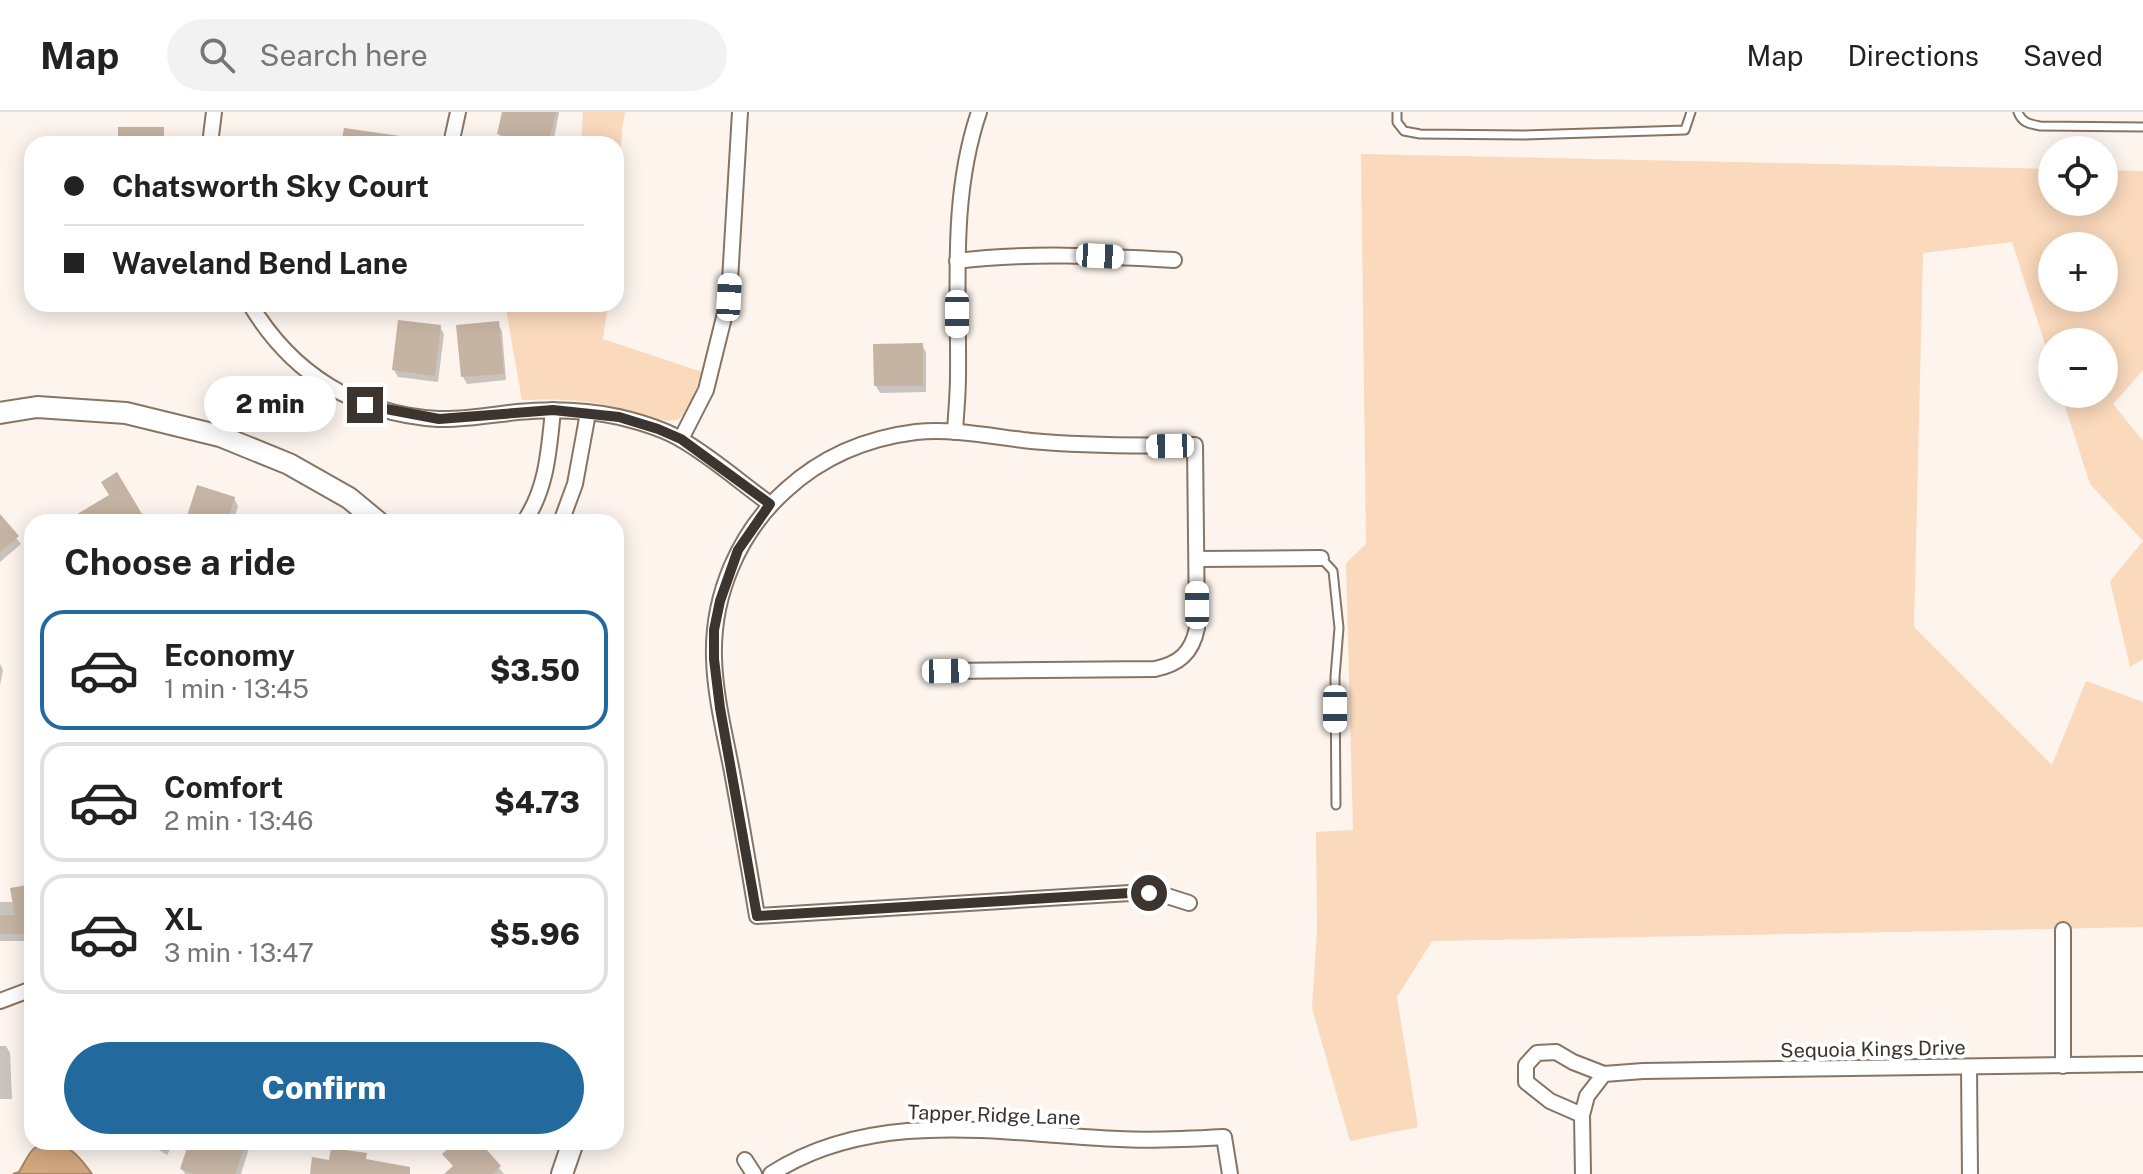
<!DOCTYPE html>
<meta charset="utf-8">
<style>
body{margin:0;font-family:"Public Sans",sans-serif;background:#f2f2f2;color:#222;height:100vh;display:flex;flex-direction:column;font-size:30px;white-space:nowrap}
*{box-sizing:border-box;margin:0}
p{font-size:26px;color:#767676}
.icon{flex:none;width:44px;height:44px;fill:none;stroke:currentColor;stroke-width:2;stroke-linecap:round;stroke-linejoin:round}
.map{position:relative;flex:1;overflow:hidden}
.details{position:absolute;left:24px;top:402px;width:600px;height:636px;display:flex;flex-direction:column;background:#fff;border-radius:24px;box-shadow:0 4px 20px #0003}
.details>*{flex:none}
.hud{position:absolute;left:24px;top:24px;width:600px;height:176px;border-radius:24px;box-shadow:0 4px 20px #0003;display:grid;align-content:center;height:176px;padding:0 40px;background:#fff}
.fabs{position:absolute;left:2038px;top:24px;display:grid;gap:16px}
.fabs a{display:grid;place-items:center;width:80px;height:80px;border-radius:50%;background:#fff;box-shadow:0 4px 20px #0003;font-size:40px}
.end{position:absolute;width:36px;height:36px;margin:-18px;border:10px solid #3c342e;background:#fff;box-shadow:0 0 0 4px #fff}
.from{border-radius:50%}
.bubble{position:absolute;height:56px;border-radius:28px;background:#fff;box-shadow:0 4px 20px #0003;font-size:26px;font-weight:800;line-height:56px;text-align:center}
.car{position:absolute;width:24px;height:48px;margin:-24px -12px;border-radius:10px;box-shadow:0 0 6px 2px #0007;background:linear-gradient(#fff 24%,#345 0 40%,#fff 0 76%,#345 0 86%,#fff 0)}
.hud b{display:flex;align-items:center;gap:28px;height:76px;font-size:30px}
.hud b+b{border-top:2px solid #e0e0e0}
.hud i{width:20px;height:20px;background:#222}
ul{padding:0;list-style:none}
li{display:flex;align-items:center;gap:24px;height:120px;margin:0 16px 12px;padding:0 24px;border:4px solid #e0e0e0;border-radius:24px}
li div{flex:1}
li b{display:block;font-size:30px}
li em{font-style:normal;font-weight:800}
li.selected{border-color:#226a9e}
li>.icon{width:72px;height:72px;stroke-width:1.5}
h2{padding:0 40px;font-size:36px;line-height:96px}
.cta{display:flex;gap:16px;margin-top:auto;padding:16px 40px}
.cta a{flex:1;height:92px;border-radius:48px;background:#226a9e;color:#fff;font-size:32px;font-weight:800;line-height:92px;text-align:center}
header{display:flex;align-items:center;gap:48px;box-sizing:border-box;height:112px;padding:0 40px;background:#fff;border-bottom:2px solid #e0e0e0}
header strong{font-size:38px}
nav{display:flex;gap:44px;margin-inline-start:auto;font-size:28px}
.search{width:560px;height:72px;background:#f2f2f2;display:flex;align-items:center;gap:20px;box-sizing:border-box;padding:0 28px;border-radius:44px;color:#767676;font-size:30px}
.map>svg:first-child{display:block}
</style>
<header>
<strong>Map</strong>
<div class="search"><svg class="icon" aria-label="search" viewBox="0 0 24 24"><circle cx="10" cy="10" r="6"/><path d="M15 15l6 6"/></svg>Search here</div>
<nav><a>Map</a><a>Directions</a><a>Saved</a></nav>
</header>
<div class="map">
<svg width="2143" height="1062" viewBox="0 0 2143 1062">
<rect width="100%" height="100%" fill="#fcf4ed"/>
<g fill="#fad9bc" fill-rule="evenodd">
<path d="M583,0H625L622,16L616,133V32H581Z"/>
<path d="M1361,42L2052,57V90H2104V58L2143,59V258L2113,292L2143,329V547L2130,555L2110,469L2143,429L2090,372L2061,282H2104V230H2052V254L2012,130L1923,141L1914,515L2052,653L2086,569L2143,590V815L1432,829L1397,885L1418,1015L1350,1029L1312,896L1317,818L1316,720L1353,718L1346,451L1366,432ZM2052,134H2104V186H2052Z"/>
<path d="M505,192H608L603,227L702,260C696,274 691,303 676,308C661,312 615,294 596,291C571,287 547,287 522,288Z"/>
</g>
<path fill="#d2a77e" stroke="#a58466" stroke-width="2" d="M51,1030C70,1032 82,1048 92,1062H13L19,1060C29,1043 31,1032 51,1030Z"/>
<g fill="#0003">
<path d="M505,0H559L553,32H517L503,29L499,22Z"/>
<path d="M24,63H32V110H28L24,103Z"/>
<path d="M498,212L502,219L506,268L467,272L463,265Z"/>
<path d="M440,215L444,222L438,270L398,265L394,258Z"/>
<path d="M922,233L926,240V280L880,281L876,274Z"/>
<path d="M116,363L144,409L82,410L112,384Z"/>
<path d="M234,386L238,394L233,410H187Z"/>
<path d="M0,405L21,432L0,450Z"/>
<path d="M0,552L3,558L0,573Z"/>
<path d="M32,774V838H31L27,829H0V790H15Z"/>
<path d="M0,934H6L10,941L12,987H0Z"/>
<path d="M146,1030H175L167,1043Z"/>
<path d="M191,1030H251L241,1062H185L182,1057Z"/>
<path d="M459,1030H477L504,1062H447L454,1055Z"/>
</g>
<g fill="#c5b3a3">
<path d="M502,0H556L548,32H539L497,22Z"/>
<rect x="118" y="15" width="46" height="17"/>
<path d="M344,16L400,24L399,32H341Z"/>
<path d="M398,208L441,213L435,264L392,258Z"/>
<path d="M499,209L504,262L461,265L456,213Z"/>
<path d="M923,231V274H874L873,232Z"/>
<path d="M117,360L142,402L128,410H64L109,383L101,370Z"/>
<path d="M197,373L235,385L227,410H185Z"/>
<path d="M0,402L19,424L0,440Z"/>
<path d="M32,772V822H0V803H15L10,776Z"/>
<path d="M189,1030H246L235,1062H194L180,1057Z"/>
<path d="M456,1030H480L501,1054L492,1062H444L453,1054L442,1042Z"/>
<path d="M331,1036L367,1041L366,1047L410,1055V1062H310L312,1045L329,1048Z"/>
</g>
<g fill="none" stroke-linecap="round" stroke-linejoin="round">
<defs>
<g id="lane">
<path d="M1397,0V10L1404,19L1420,22L1524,23L1685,18L1691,0"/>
<path d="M2018,0C2022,11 2030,12 2040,14L2143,15"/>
<path d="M1321,446L1333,459L1339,516L1335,565L1336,693"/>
</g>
<g id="street">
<path d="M210,32L214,0"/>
<path d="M451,32L458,0"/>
<path d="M957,149C1029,140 1102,144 1174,148"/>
<path d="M250,192C292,262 356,302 438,307C464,308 491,303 517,300C550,297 586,298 619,305C640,310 664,317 682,328C713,346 741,371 770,392"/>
<path d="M955,320C956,301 958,283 958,264C959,176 950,85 979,0"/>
<path d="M681,327L706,278L729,185L740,0"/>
<path d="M524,410C547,377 549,337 553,298"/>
<path d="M561,410L575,372L588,301"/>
<path d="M1197,447L1321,446"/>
<path d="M946,559L1155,557C1179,552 1192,541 1197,516L1195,333C1141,334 1086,334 1031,329C994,325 954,316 916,320C867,326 822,345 786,378C739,420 712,483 714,546C715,584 725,623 732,660C741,708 749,756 757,804L1130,781L1167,784L1189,791"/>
<path d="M2063,818V954"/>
<path d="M0,889L32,877"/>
<path d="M1969,956L1970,1062"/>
<path d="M1582,1003L1550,989L1526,970V953L1537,941L1556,940L1573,950L1604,962"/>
<path d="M745,1048L754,1062"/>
<path d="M771,1062C875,995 1003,1022 1119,1027C1154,1029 1189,1027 1224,1025L1230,1062"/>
<path d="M1583,1062L1582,1003L1587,984L1604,962L1643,959L2143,952"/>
</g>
<g id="secondary">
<path d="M0,301L37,295L126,301L220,324L289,352L349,386L378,410"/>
<path d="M562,1062L573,1030"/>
</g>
</defs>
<use href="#lane" stroke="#867565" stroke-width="11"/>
<use href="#street" stroke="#867565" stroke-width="18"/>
<use href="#secondary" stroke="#867565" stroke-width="24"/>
<use href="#lane" stroke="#fff" stroke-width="7"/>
<use href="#street" stroke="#fff" stroke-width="14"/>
<use href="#secondary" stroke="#fff" stroke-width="20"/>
</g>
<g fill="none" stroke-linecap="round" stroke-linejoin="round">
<path stroke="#3c342e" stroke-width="10" d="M365,293L439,307L553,298L619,305L658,317L681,327L770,392L738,438L720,489L714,518V547L720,596L757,804L1130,781H1149"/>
</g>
<g text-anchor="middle" stroke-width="8" stroke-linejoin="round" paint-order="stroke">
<g font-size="20" fill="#3c342e" stroke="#fff">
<text transform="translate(1873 937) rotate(-1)" y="7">Sequoia Kings Drive</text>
<text transform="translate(994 1003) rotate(2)" y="7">Tapper Ridge Lane</text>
</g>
</g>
</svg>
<div class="fabs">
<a><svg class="icon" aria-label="locate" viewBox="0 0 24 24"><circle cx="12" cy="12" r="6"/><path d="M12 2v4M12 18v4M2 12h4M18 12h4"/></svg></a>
<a>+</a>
<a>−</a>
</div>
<i class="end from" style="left:1149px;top:781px"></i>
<i class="end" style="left:365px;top:293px"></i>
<div class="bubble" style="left:204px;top:264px;width:132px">2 min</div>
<i class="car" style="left:1100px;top:144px;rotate:93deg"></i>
<i class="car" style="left:729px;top:185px;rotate:3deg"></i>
<i class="car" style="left:957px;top:202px;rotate:180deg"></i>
<i class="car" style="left:1170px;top:334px;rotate:269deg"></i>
<i class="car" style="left:1197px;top:493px;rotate:0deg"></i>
<i class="car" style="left:946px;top:559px;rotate:89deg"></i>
<i class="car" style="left:1335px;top:597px;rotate:180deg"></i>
<div class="hud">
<b><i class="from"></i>Chatsworth Sky Court</b>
<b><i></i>Waveland Bend Lane</b>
</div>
<section class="details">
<h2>Choose a ride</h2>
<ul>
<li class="selected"><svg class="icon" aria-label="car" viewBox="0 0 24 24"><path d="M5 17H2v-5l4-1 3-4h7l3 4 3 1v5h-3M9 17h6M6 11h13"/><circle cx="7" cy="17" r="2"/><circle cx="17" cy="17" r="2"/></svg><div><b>Economy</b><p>1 min · 13:45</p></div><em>$3.50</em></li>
<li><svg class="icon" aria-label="car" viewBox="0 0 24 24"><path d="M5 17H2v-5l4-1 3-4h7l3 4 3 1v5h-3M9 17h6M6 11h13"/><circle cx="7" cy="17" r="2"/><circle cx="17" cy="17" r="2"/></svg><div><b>Comfort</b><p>2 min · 13:46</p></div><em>$4.73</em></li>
<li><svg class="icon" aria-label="car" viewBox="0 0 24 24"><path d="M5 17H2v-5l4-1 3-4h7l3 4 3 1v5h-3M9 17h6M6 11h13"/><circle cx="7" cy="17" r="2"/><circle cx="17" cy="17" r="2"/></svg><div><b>XL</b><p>3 min · 13:47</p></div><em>$5.96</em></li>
</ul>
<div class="cta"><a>Confirm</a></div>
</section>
</div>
